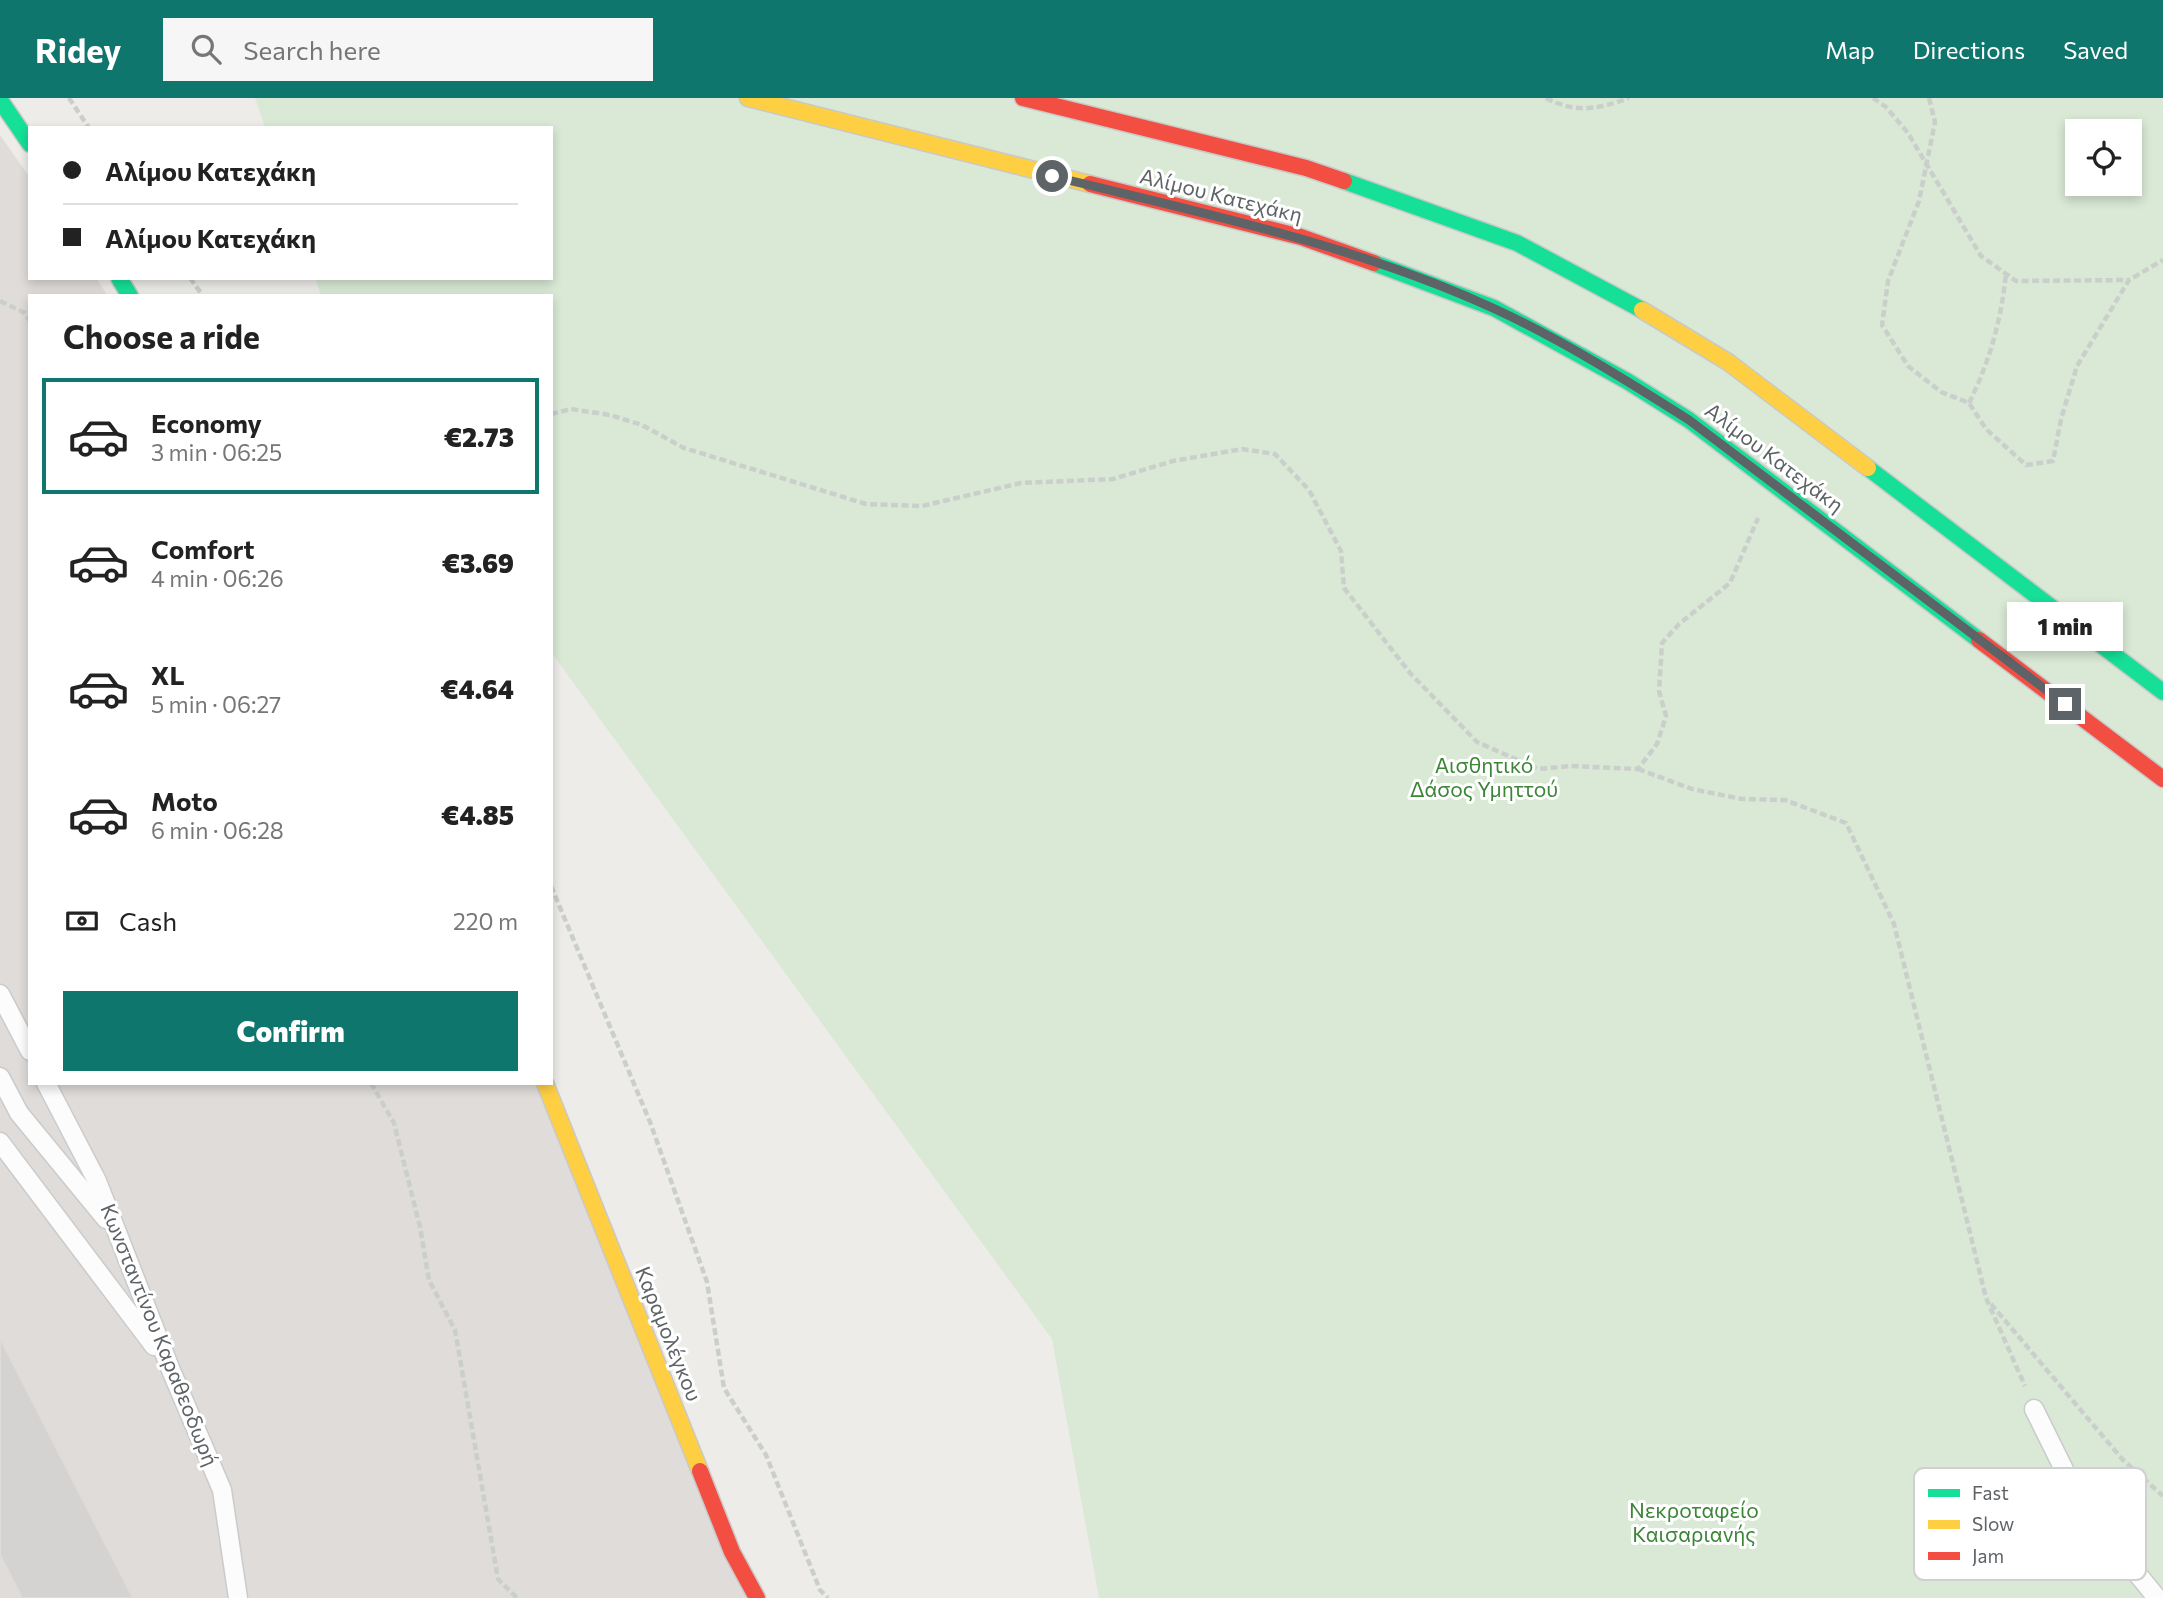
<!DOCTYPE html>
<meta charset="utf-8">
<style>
body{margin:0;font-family:Commissioner,sans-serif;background:#f6f6f6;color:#222;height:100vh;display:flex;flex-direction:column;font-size:26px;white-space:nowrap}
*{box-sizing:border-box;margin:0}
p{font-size:23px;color:#767676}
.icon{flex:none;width:38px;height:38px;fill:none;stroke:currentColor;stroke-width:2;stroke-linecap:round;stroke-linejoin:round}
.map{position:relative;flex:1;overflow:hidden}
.drawer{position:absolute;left:28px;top:196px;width:525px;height:791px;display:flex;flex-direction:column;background:#fff;border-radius:0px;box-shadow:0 4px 10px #0003}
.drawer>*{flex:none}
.guide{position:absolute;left:28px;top:28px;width:525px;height:154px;border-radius:0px;box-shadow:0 4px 10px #0003;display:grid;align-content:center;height:154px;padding:0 35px;background:#fff}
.buttons{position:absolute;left:2065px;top:21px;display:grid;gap:14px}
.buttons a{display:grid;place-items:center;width:77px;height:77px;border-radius:0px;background:#fff;box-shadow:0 4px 10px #0003;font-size:35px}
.end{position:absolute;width:32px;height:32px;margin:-16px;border:9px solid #5e6367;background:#fff;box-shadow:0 0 0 4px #fff}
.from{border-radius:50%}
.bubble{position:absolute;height:49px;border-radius:0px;background:#fff;box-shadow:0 4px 10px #0003;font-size:23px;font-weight:800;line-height:49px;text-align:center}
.guide b{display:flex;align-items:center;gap:24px;height:66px;font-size:26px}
.guide b+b{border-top:2px solid #e0e0e0}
.guide i{width:18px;height:18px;background:#222}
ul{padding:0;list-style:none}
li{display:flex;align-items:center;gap:21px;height:116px;margin:0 14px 10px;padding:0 21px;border:4px solid transparent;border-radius:0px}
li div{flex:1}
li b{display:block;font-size:26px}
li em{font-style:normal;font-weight:800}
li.selected{border-color:#0f766e}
li>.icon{width:63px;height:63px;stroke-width:1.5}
h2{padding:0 35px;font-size:32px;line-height:84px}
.pay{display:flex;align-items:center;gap:18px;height:77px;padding:0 35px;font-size:26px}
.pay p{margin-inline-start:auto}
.button{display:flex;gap:14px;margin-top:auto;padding:14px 35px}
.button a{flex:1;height:80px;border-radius:0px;background:#0f766e;color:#fff;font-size:28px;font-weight:800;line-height:80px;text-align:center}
header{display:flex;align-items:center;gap:42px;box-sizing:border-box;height:98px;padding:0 35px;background:#0f766e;color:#fff}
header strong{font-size:33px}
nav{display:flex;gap:38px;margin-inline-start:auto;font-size:24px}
.search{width:490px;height:63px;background:#f6f6f6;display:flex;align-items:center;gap:18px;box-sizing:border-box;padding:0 24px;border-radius:0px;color:#767676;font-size:26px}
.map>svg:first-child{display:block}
</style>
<header>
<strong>Ridey</strong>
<div class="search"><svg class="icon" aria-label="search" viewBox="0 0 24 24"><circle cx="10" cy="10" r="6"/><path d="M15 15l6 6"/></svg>Search here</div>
<nav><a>Map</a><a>Directions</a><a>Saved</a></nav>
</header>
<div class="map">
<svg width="2163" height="1500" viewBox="0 0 2163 1500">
<rect width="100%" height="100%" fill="#eeece9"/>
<path fill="#e0dcd9" d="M0,37L30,80V180H96L108,198H30V985H537L748,1500H0Z"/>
<path fill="#d9e9d5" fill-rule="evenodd" d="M255,0H2163V1500H1099L1052,1241L551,554V198H321L315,180H551V30H265ZM2077,33H2130V86H2077Z"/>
<path fill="#d5d3d2" stroke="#dedbd8" stroke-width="2" d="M0,1240L133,1500H22L0,1457Z"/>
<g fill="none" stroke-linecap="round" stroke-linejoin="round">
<defs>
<g id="lane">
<path d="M0,896L30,953"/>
<path d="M0,979L19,1015L106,1121"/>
<path d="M46,985L97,1083L170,1270L222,1392L238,1500"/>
<path d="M0,1044L154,1248"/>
<path d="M2034,1311L2082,1408L2157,1500"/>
</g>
<g id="fast">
<path d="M0,2L30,46"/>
<path d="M1344,83L1517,145L1642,212"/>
<path d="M1374,165L1494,210L1627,283L1689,322L1979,542"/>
<path d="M119,180L130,198"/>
<path d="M1868,370L2163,594"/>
</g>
<g id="slow">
<path d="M748,0L1090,86"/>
<path d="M1642,212L1728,264L1868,370"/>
<path d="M545,985L700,1373"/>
</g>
<g id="jam">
<path d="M1023,0L1306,70L1344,83"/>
<path d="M1090,86L1301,139L1374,165"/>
<path d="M1979,542L2163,681"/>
<path d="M700,1373L732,1454L757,1500"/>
</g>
</defs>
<use href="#lane" stroke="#cacbcb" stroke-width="21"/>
<use href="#fast" stroke="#c8c9c8" stroke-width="19"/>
<use href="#slow" stroke="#c8c9c8" stroke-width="19"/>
<use href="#jam" stroke="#c8c9c8" stroke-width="19"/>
<g stroke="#cacfcb" stroke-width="4.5" stroke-dasharray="7 3.5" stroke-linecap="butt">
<path d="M69,0L89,30"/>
<path d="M1546,0C1576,16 1598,11 1629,0"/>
<path d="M1873,0L1886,9L1908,35L1981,158L2016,183L2128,182"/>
<path d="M1929,0L1935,24L1919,103L1888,183L1882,227L1908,268L1941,294L1969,305L1986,331L2026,367L2053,363L2061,321L2077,268L2129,182L2163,162"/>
<path d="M190,180L203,198"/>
<path d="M0,203L25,215L30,223"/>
<path d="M1969,305C1990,263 2001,222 2006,176"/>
<path d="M551,316L571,311L610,317L642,327L684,350L866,406L922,408L1021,385L1113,381L1173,363L1242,351L1275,356L1309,392L1341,453L1344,490L1410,575L1477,644L1538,671L1571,668L1638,671L1657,646L1666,618L1659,593L1662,545L1679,526L1730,485L1758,420"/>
<path d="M1638,671L1692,691L1742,701L1785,702L1846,725L1894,826L1986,1200L2025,1288"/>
<path d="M551,788L650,1024L707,1184L724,1290L766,1357L820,1492L828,1500"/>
<path d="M371,985L394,1025L420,1129L429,1182L455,1232L498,1481L517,1500"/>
<path d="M1991,1206L2123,1362L2163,1398"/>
</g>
<use href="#lane" stroke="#fcfcfc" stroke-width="18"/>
<use href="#fast" stroke="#16e098" stroke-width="16"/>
<use href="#slow" stroke="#ffcf43" stroke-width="16"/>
<use href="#jam" stroke="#f24e42" stroke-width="16"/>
</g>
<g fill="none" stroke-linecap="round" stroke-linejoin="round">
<path stroke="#5e6367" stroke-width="9" d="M1052,78C1201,115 1354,146 1495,211C1562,242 1626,282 1689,322L2065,606"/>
</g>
<g text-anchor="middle" stroke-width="6" stroke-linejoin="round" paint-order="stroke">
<g font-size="21" fill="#5e6367" stroke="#fff">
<text transform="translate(1221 98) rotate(14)" y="7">Αλίμου Κατεχάκη</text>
<text transform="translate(1774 360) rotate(37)" y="7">Αλίμου Κατεχάκη</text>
<text transform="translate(668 1236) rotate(68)" y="7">Καραμολέγκου</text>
<text transform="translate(159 1237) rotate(68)" y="7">Κωνσταντίνου Καραθεοδωρή</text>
</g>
<g font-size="21" fill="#3c8537" stroke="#fff">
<text x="1484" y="675">Αισθητικό<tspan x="1484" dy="24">Δάσος Υμηττού</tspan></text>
<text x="1694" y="1420">Νεκροταφείο<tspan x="1694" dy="24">Καισαριανής</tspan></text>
</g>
</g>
<rect x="1914" y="1370" width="232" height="112" rx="10" fill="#fff" stroke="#cfd0d1" stroke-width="2"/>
<rect x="1928" y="1391" width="32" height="8" fill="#16e098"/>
<rect x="1928" y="1422" width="32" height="9" fill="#ffcf43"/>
<rect x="1928" y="1454" width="32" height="8" fill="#f24e42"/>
<g font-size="19" fill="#5e6367">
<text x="1972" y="1402">Fast</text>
<text x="1972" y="1433">Slow</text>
<text x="1972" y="1465">Jam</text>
</g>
</svg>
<div class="buttons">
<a><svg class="icon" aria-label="locate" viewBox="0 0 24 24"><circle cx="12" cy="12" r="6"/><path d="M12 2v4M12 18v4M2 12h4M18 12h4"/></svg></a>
</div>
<i class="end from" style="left:1052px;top:78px"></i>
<i class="end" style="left:2065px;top:606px"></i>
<div class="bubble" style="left:2007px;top:504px;width:116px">1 min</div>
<div class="guide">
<b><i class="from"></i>Αλίμου Κατεχάκη</b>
<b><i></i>Αλίμου Κατεχάκη</b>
</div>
<section class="drawer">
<h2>Choose a ride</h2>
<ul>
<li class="selected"><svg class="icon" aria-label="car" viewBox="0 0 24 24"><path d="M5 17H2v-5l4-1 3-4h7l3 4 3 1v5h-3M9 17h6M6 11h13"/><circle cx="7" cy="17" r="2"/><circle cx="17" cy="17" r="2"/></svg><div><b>Economy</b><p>3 min · 06:25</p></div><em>€2.73</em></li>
<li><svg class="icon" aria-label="car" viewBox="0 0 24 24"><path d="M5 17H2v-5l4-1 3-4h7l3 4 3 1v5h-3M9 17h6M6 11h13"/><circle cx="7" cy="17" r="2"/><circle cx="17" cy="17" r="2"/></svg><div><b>Comfort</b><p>4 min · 06:26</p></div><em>€3.69</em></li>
<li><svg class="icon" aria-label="car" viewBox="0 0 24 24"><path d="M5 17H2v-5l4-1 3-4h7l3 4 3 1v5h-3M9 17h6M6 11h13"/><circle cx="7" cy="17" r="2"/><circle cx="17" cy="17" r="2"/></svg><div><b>XL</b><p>5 min · 06:27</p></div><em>€4.64</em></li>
<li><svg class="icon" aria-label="car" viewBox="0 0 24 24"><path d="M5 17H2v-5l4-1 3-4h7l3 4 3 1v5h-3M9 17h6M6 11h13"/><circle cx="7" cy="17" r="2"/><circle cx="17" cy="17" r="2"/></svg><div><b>Moto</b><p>6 min · 06:28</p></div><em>€4.85</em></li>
</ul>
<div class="pay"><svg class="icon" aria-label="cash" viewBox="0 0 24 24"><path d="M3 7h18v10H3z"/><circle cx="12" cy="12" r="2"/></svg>Cash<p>220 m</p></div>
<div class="button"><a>Confirm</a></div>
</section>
</div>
